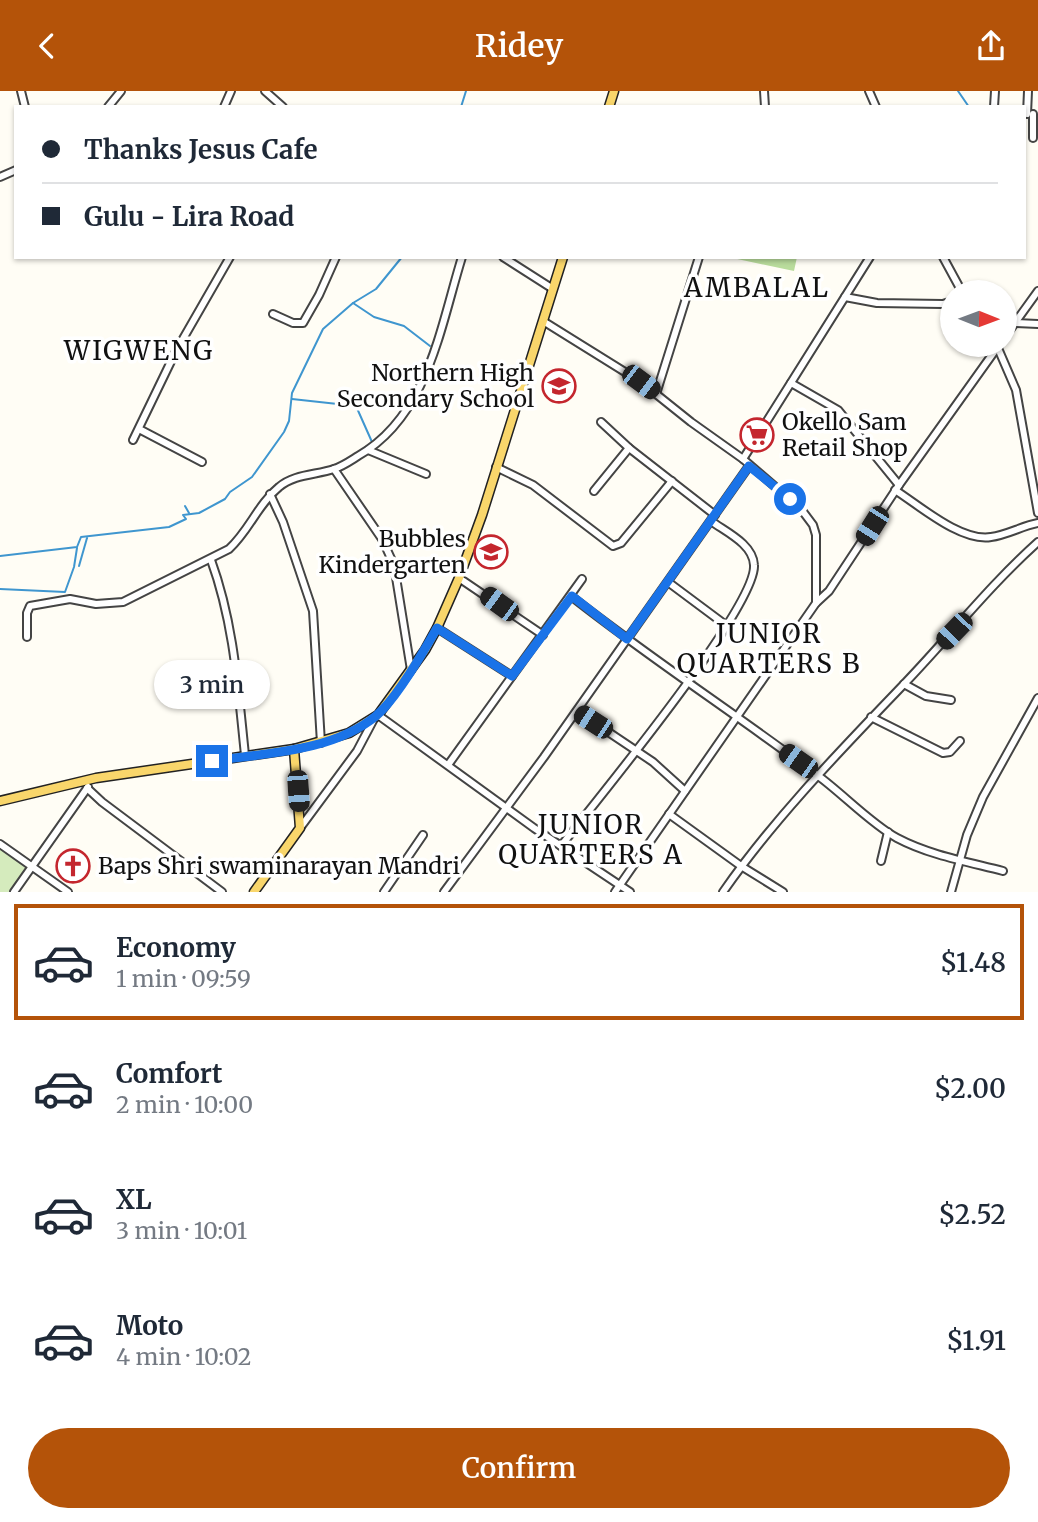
<!DOCTYPE html>
<meta charset="utf-8">
<style>
body{margin:0;font-family:Merriweather,serif;background:#f6f6f7;color:#1f2937;height:100vh;display:flex;flex-direction:column;font-size:26px;white-space:nowrap}
*{box-sizing:border-box;margin:0}
p{font-size:23px;color:#747a83}
.icon{flex:none;width:38px;height:38px;fill:none;stroke:currentColor;stroke-width:2;stroke-linecap:round;stroke-linejoin:round}
.map{position:relative;height:801px;overflow:hidden}
.drawer{display:flex;flex-direction:column;background:#fff;flex:1}
.drawer>*{flex:none}
.top-card{position:absolute;left:14px;top:14px;width:1012px;height:154px;border-radius:0px;box-shadow:0 2px 5px #0004;display:grid;align-content:center;height:154px;padding:0 28px;background:#fff}
.needle{width:46px;rotate:91deg}
.controls{position:absolute;left:940px;top:189px;display:grid;gap:14px}
.controls a{display:grid;place-items:center;width:77px;height:77px;border-radius:50%;background:#fff;box-shadow:0 2px 5px #0004;font-size:35px}
.end{position:absolute;width:32px;height:32px;margin:-16px;border:9px solid #1a73e8;background:#fff;box-shadow:0 0 0 4px #fff}
.from{border-radius:50%}
.bubble{position:absolute;height:49px;border-radius:24px;background:#fff;box-shadow:0 2px 5px #0004;font-size:23px;font-weight:600;line-height:49px;text-align:center}
.car{position:absolute;width:21px;height:42px;margin:-21px -10px;border-radius:9px;box-shadow:0 0 5px 2px #0007;background:linear-gradient(#222 24%,#8ab4d8 0 40%,#222 0 76%,#8ab4d8 0 86%,#222 0)}
.top-card b{display:flex;align-items:center;gap:24px;height:66px;font-size:26px}
.top-card b+b{border-top:2px solid #e0e1e3}
.top-card i{width:18px;height:18px;background:#1f2937}
ul{padding:12px 0 0;list-style:none}
li{display:flex;align-items:center;gap:21px;height:116px;margin:0 14px 10px;padding:0 14px;border:4px solid transparent;border-radius:0px}
li div{flex:1}
li b{display:block;font-size:26px}
li em{font-style:normal;font-weight:600}
li.selected{border-color:#b45309}
li>.icon{width:63px;height:63px;stroke-width:1.5}
.button{display:flex;gap:14px;margin-top:auto;padding:14px 28px}
.button a{flex:1;height:80px;border-radius:42px;background:#b45309;color:#fff;font-size:28px;font-weight:600;line-height:80px;text-align:center}
header{display:flex;justify-content:space-between;align-items:center;height:91px;padding:0 28px;background:#b45309;color:#fff;font-size:32px;font-weight:600}
.map>svg:first-child{display:block}
</style>
<header><svg class="icon" aria-label="back" viewBox="0 0 24 24"><path d="M15 5l-7 7 7 7"/></svg>Ridey<svg class="icon" aria-label="share" viewBox="0 0 24 24"><path d="M12 15V3M7 8l5-5 5 5M5 13v7h14v-7"/></svg></header>
<div class="map">
<svg width="1038" height="801" viewBox="0 0 1038 801">
<rect width="100%" height="100%" fill="#fffdf5"/>
<path fill="#d5ebbd" d="M0,755L31,775L11,801H0Z"/>
<path fill="#b9dc9c" d="M728,166H797L794,180Z"/>
<g fill="none" stroke-linecap="round" stroke-linejoin="round">
<g stroke="#3f96cf" stroke-width="2">
<path d="M958,0L969,16"/>
<path d="M461,16L466,0"/>
<path d="M353,212L374,226L404,235L430,255"/>
<path d="M292,308L356,315L372,351"/>
<path d="M185,415L189,422"/>
<path d="M0,465L77,456L81,446L169,436L186,428L183,424L199,422L225,408L230,401L252,386L284,341L289,330L292,302L323,238L353,212L376,198L402,166"/>
<path d="M79,475L87,447"/>
<path d="M0,498L65,501L74,476L77,457"/>
</g>
<defs>
<g id="minor">
<path d="M21,0L25,16"/>
<path d="M265,0L283,16"/>
<path d="M764,0L765,16"/>
<path d="M869,0L876,16"/>
<path d="M108,16L121,0"/>
<path d="M224,16L231,0"/>
<path d="M994,16L995,0"/>
<path d="M1027,23L1028,0"/>
<path d="M1033,47V23"/>
<path d="M0,86L16,79"/>
<path d="M503,166L553,198"/>
<path d="M943,166L962,201"/>
<path d="M845,206L877,212L943,213L952,210"/>
<path d="M273,223L293,232H303L319,204L336,166"/>
<path d="M543,230L641,291L691,331L743,368L801,418L813,434L816,444V512"/>
<path d="M1016,232L1038,233"/>
<path d="M1004,247L1038,200"/>
<path d="M997,255L1016,299L1038,422"/>
<path d="M791,292L838,319L899,394"/>
<path d="M656,303L699,166"/>
<path d="M601,331L629,357L715,424"/>
<path d="M139,338L202,371"/>
<path d="M133,349L176,260L230,166"/>
<path d="M368,359L426,383"/>
<path d="M743,368L870,166"/>
<path d="M496,376L533,394L613,455L621,452L672,390"/>
<path d="M334,378L382,448L394,474L411,579"/>
<path d="M895,399C920,415 961,451 991,446C1007,444 1022,435 1038,432"/>
<path d="M594,400L629,357"/>
<path d="M270,403L283,431L313,520L321,652"/>
<path d="M211,469C234,532 238,598 245,664"/>
<path d="M459,487L543,544"/>
<path d="M668,491L727,535"/>
<path d="M571,505C651,568 736,623 817,684C842,702 871,733 897,747C929,764 968,771 1003,780"/>
<path d="M437,537L512,585"/>
<path d="M27,546V522L30,515L70,508L96,513L123,511L229,458C249,440 258,413 279,396C294,383 316,384 334,378C343,375 350,370 358,365C428,325 440,237 462,166"/>
<path d="M904,593L926,605L951,609"/>
<path d="M577,620L653,671L685,700"/>
<path d="M378,624L534,737L630,801"/>
<path d="M871,626L943,662L950,661L960,650"/>
<path d="M448,674L582,488"/>
<path d="M87,697L102,711L222,801"/>
<path d="M669,723L741,775L783,801"/>
<path d="M300,737L357,660L375,626"/>
<path d="M0,753L68,801"/>
<path d="M561,755C595,711 757,516 754,474C753,453 726,441 711,430"/>
<path d="M881,770L888,741"/>
<path d="M14,801L88,696"/>
<path d="M384,801L423,744"/>
<path d="M444,801L544,666L749,375"/>
<path d="M615,801L816,512L829,500L899,394L999,254"/>
<path d="M723,801C776,725 842,658 906,591C950,545 990,494 1038,451"/>
<path d="M951,801L967,744L983,706L1038,607"/>
</g>
<g id="major">
<path d="M609,16L614,0"/>
<path d="M0,710L96,687L294,658L349,642L378,624L425,559L437,537L459,487L482,424L563,166"/>
<path d="M254,801L300,737L294,658"/>
</g>
</defs>
<use href="#minor" stroke="#444" stroke-width="10"/>
<use href="#major" stroke="#222" stroke-width="11"/>
<use href="#minor" stroke="#fff" stroke-width="6"/>
<use href="#major" stroke="#f9d66b" stroke-width="8"/>
</g>
<g fill="none" stroke-linecap="round" stroke-linejoin="round">
<path stroke="#1a73e8" stroke-width="9" d="M212,670C266,662 332,661 376,625C395,609 424,560 437,537L512,585L572,505L627,548L749,375L790,408"/>
</g>
<defs>
<symbol id="school-ring" viewBox="-11 -11 22 22"><circle r="9.5" fill="#fff" stroke="#c4262e" stroke-width="1.5"/><path d="M0-5L7-2L0 1L-7-2ZM-4 1L0 2.5L4 1V4Q0 6-4 4Z" fill="#c4262e"/></symbol>
<symbol id="supermarket-ring" viewBox="-11 -11 22 22"><circle r="9.5" fill="#fff" stroke="#c4262e" stroke-width="1.5"/><path d="M-6-5.5h2.5l.6 2H6L4.5 2H-2.5L-4.4-4H-6ZM-1.5 3.2a1.3 1.3 0 1 0 .1 0ZM3 3.2a1.3 1.3 0 1 0 .1 0Z" fill="#c4262e"/></symbol>
<symbol id="church-ring" viewBox="-11 -11 22 22"><circle r="9.5" fill="#fff" stroke="#c4262e" stroke-width="1.5"/><path d="M-1.2-6h2.4v3.5h3.3v2.4h-3.3V6h-2.4V-.1h-3.3v-2.4h3.3Z" fill="#c4262e"/></symbol>
</defs>
<g fill-rule="evenodd">
<use href="#school-ring" x="540" y="276" width="38" height="38"/>
<use href="#supermarket-ring" x="738" y="325" width="38" height="38"/>
<use href="#school-ring" x="472" y="442" width="38" height="38"/>
<use href="#church-ring" x="54" y="756" width="38" height="38"/>
</g>
<g text-anchor="middle" stroke-width="7" stroke-linejoin="round" paint-order="stroke">
<g font-size="23" fill="#111" stroke="#fff" text-anchor="end">
<text x="534" y="290">Northern High<tspan x="534" dy="26">Secondary School</tspan></text>
<text x="782" y="339" text-anchor="start">Okello Sam<tspan x="782" dy="26">Retail Shop</tspan></text>
<text x="466" y="456">Bubbles<tspan x="466" dy="26">Kindergarten</tspan></text>
<text x="98" y="783" text-anchor="start">Baps Shri swaminarayan Mandri</text>
</g>
<g font-size="26" letter-spacing="2" fill="#111" stroke="#fff">
<text x="757" y="206">AMBALAL</text>
<text x="139" y="269">WIGWENG</text>
<text x="769" y="552">JUNIOR<tspan x="769" dy="30">QUARTERS B</tspan></text>
<text x="591" y="743">JUNIOR<tspan x="591" dy="30">QUARTERS A</tspan></text>
</g>
</g>
</svg>
<div class="controls">
<a><svg class="needle" viewBox="-14 -14 28 28"><path d="M0-13l5 13h-10z" fill="#e53935"/><path d="M0 13l5-13h-10z" fill="#747a83"/></svg></a>
</div>
<i class="end from" style="left:790px;top:408px"></i>
<i class="end" style="left:212px;top:670px"></i>
<div class="bubble" style="left:154px;top:569px;width:116px">3 min</div>
<i class="car" style="left:641px;top:291px;rotate:127deg"></i>
<i class="car" style="left:872px;top:435px;rotate:212deg"></i>
<i class="car" style="left:499px;top:513px;rotate:306deg"></i>
<i class="car" style="left:954px;top:540px;rotate:224deg"></i>
<i class="car" style="left:593px;top:631px;rotate:303deg"></i>
<i class="car" style="left:798px;top:670px;rotate:305deg"></i>
<i class="car" style="left:298px;top:700px;rotate:176deg"></i>
<div class="top-card">
<b><i class="from"></i>Thanks Jesus Cafe</b>
<b><i></i>Gulu - Lira Road</b>
</div>
</div>
<section class="drawer">
<ul>
<li class="selected"><svg class="icon" aria-label="car" viewBox="0 0 24 24"><path d="M5 17H2v-5l4-1 3-4h7l3 4 3 1v5h-3M9 17h6M6 11h13"/><circle cx="7" cy="17" r="2"/><circle cx="17" cy="17" r="2"/></svg><div><b>Economy</b><p>1 min · 09:59</p></div><em>$1.48</em></li>
<li><svg class="icon" aria-label="car" viewBox="0 0 24 24"><path d="M5 17H2v-5l4-1 3-4h7l3 4 3 1v5h-3M9 17h6M6 11h13"/><circle cx="7" cy="17" r="2"/><circle cx="17" cy="17" r="2"/></svg><div><b>Comfort</b><p>2 min · 10:00</p></div><em>$2.00</em></li>
<li><svg class="icon" aria-label="car" viewBox="0 0 24 24"><path d="M5 17H2v-5l4-1 3-4h7l3 4 3 1v5h-3M9 17h6M6 11h13"/><circle cx="7" cy="17" r="2"/><circle cx="17" cy="17" r="2"/></svg><div><b>XL</b><p>3 min · 10:01</p></div><em>$2.52</em></li>
<li><svg class="icon" aria-label="car" viewBox="0 0 24 24"><path d="M5 17H2v-5l4-1 3-4h7l3 4 3 1v5h-3M9 17h6M6 11h13"/><circle cx="7" cy="17" r="2"/><circle cx="17" cy="17" r="2"/></svg><div><b>Moto</b><p>4 min · 10:02</p></div><em>$1.91</em></li>
</ul>
<div class="button"><a>Confirm</a></div>
</section>
